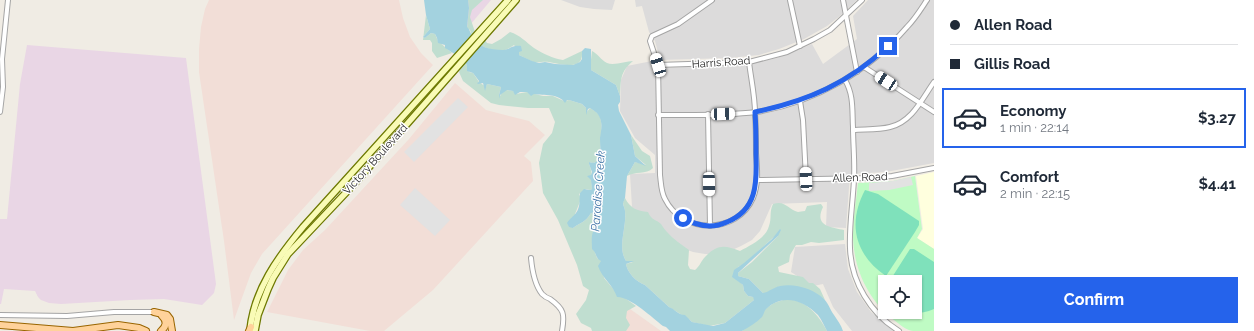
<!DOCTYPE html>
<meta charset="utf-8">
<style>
body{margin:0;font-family:Raleway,sans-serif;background:#f6f6f7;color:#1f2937;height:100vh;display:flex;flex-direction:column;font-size:15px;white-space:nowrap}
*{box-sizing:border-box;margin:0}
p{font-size:13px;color:#747a83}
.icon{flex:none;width:22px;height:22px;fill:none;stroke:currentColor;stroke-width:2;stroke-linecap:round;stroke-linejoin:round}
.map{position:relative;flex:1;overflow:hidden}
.side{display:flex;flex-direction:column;background:#fff;width:320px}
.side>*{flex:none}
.hud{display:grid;align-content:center;height:88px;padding:0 16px;background:#fff}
.tools{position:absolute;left:878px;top:275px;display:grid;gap:8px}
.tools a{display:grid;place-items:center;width:44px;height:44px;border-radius:0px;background:#fff;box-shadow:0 1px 3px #0004;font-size:20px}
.end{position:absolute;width:18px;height:18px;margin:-9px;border:5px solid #2563eb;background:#fff;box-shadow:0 0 0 2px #fff}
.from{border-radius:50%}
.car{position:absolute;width:12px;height:24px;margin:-12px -6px;border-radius:5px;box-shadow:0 0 3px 1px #0007;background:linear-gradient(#fff 24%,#345 0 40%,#fff 0 76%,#345 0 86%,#fff 0)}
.hud b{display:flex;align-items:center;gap:14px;height:38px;font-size:15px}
.hud b+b{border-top:1px solid #e0e1e3}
.hud i{width:10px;height:10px;background:#1f2937}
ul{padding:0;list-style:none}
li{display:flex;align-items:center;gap:12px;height:60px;margin:0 8px 6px;padding:0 8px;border:2px solid transparent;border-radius:0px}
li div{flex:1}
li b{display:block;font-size:15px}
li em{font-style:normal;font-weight:700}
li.on{border-color:#2563eb}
li>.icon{width:36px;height:36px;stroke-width:1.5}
.primary-button{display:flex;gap:8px;margin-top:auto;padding:8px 16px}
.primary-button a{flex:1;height:46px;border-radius:0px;background:#2563eb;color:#fff;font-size:16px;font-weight:700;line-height:46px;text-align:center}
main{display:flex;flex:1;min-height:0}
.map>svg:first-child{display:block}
</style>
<main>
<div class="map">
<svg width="934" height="331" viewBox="0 0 934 331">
<rect width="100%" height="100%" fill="#f0ece4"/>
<g fill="#dcdbdb">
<path d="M561,0H615L612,10L594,9L580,7Z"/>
<path d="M635,0H857L840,16L827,26L804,39L779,49L759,55L729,58L660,60L655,41L649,32L642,6L636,7Z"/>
<path d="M868,0H934V163L886,172L850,174L846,228L826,227L827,202L772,204L760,231L752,240L741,246L730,251L718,254H705L693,252L682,248L671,241L632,207L630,174L655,173V155L635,138L620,111L621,80L627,66L652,61L653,68L745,65L777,58L812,44L823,64L857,39L853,16Z"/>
<path d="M845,244L848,269L857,292L871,312L893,331H852L833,307L823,284L813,286L791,272L795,247Z"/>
</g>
<g fill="#e9d6e5">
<path d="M459,0H491L465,31Z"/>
<path d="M27,45L186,58L216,284L214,293L202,305L164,299L130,300L61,304L49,303L41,300L38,297L35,291L4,289L1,304H0V219H7L20,84Z"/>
</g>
<path fill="#ffffde" d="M934,172V249L917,238L923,229L916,176Z"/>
<g fill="#f2ded7">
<path d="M209,0H399L403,18L410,37L421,53L433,65L262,254L251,273L234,320L224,241L199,72V49L201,27L205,9Z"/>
<path d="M455,83L486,110L529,121L545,135L524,156L531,162L533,181L433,290L384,331H370L267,312L288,270L303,250L325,230L409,139Z"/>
<path d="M616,299L661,331H612Z"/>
</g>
<g fill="#c0ded0">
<path d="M468,0H483L472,10L470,17L475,32L472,36L470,30L467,28L469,8Z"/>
<path d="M426,15L430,29L423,37L425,38L431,33L435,34L438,41L452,53L437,58L432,51V43L430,40H423Z"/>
<path d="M510,32C520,35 526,42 534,48C544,54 552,58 563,60L582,51C584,72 562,64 549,62C543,61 539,63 533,62C528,60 524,57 519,55V52L514,45C511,47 508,49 505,50C499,52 484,49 480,44L485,40L487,43L492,44L501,39Z"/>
<path d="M592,51C598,54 601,60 607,63C614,66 626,61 633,61C620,72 621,79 620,96L616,85L591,70L590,68Z"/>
<path d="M464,61L467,65L469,72L473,73L479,82L486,87L487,84L501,87L499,95L500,96L503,91L506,90L513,91L516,94L527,92L543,96H553L564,101L569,100L582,104L586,108V113L590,108C594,111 598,112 600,117C603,125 601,155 596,162L593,163L589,162V164C593,172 591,180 592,189L590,190L586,189L579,194L581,199L575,214L573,228C581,222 585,223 591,213L595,214C598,220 600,224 594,229V250L597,258L602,261L604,278L615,291L636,306L627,311L626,318L630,325L626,331H592L591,328L581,323L576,314L586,300L589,290L583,286L577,265L558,220L543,193L539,163L543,144L552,133L555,122L549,108H528L499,105L491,103L463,81L459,72Z"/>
<path d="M631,135L642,151L650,156L653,168C646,175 635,171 627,176L635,162L646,165L635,156Z"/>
<path d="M625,198C630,208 637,211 648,212C652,221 656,219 661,224C663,227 665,230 667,232C673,239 681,244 689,250L688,265L690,269L695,270C700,266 701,261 705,257C717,244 725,245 740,251C751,245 766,238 769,226C772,218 769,212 773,204C786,200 788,210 798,212C800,212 802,211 805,211L807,206L821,204L823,207C814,226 830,227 844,230V240L819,243L811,242L802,245H796L790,255L789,262L778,267L779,272L803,277L809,283H813L820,289L825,300L820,296L780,286L766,293H763L749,279L738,276V273L752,262L778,236L777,234L744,264L738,267L735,278L743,285L744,291L748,296L753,297L754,298V300L725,323L709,326L692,322L690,320L669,307L645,285C636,282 627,272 626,264L633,262L626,261C617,247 627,227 625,211C625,208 623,206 623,202Z"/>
<path d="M786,299C806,300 818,314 827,331H742L762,316L765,309L774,303Z"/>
</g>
<path fill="#bffbc4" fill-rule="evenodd" d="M915,176L922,229L917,238L934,249V331C927,331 919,331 913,331C906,330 899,324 894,320C869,301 854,270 853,238C853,220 856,201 858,183L893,181ZM885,282H915V312H885Z"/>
<g fill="#7fe1bb">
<path d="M865,190L878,194L919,221V225L915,232L886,276C855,255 847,224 865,190Z"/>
<path d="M910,249H914L934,262V309C923,314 911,314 900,312H915V282H889Z"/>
</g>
<g fill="#e2e2e2">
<path d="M458,98L468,107L414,162L404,152Z"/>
<path d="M911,177L913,185L889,190L869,191V183L893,181Z"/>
<path d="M415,188L450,220L435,236L400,205Z"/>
</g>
<path fill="#a3d2df" d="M424,0H468L469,8L467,27C470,30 470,32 472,36C478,47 490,50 503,50C510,50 511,45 521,46L522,51L519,52V55L532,61L539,63L545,62L555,64L573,65L580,62L582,59V51L585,48L591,49V70L616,85L620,96V102L618,105L619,111L631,135L635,156L646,166L635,162L627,176L625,198L623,203C623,206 625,208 625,211C627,227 617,247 626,261H634L626,264C627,272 636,282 645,285L669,307C675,309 678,315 685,315L692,322L713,326L725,323L754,300L753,297L748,296L744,291L743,285L732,277L734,270L744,263L772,239L780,229L781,230L778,236L738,273V276L749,279L763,293C769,292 774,287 780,286C795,283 814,289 824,299C829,304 830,310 834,315C838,321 841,325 843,331H827C824,326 822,320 818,315C804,300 782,293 766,309C764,311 764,314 762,317C756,323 749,327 742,331H670L666,327L663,326C653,318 629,296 617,297C613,285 602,278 598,266L601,261C595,258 597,253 592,249C592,244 591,236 593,232C596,222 602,228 595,214L591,213C585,223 581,222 573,228L569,227L567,223C570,218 573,217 576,213C581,206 579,199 580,193L584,189L590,190L592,189L591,180L587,176L591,175L592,172L589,164V162C603,167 600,145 600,138C601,131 603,123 599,116C597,112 594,111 590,108L588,109L586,115V108L582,104L569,100H567L565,103C559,93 544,96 534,94L531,96L527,92H520L515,95L513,91L507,90L500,95V99L499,95L501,87L487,84L485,91L483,83L478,84L477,83L479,82V81L473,73L467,71V65C461,57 453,53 445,48V45L438,43L437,38L435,34L431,33L425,38L423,37L430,29L426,15Z"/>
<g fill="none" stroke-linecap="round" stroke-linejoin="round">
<defs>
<g id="street">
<path d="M712,0L678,24L652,36L650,41L658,65L660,175C661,183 661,192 665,199C682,234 737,235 753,198C759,183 757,168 756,153C756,139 756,126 755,113C755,96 751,79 749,62"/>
<path d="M790,0L800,46"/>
<path d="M843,0L857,72"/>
<path d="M658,65L749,62L787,52L814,39L830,30L862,0"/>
<path d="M864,67L934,112"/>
<path d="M845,80C854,95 852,111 853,127C853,144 855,162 854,179C853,202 849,225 850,248C851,282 871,314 899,331"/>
<path d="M800,101L803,120L806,179"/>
<path d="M0,112L3,87L2,59L8,0"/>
<path d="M708,114L710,226"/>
<path d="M658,115C690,115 724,116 756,112C814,103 868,72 907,27C915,19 921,9 927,0"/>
<path d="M853,130C865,129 878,130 890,127C912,122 922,99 934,82"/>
<path d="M757,180L871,178L892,176L934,168"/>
<path d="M531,258C532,269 535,285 542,294C544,296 547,298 550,299C564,309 565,314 562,331"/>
<path d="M0,315L67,316L114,312H154"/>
</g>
<g id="secondary">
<path d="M250,330C254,290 278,257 303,227L508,0"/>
<path d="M255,331L258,315L268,289L273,278L288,254L356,182L516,0"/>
</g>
<g id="primary">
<path d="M154,312L167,315L170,319L172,331"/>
<path d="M0,325L73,331L118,325L139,328L146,331"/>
<path d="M161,331C167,326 167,321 162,316"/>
<path d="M249,331L251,327"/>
</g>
</defs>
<use href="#street" stroke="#a5a5a5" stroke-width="6"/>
<use href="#secondary" stroke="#6d7901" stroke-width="8"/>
<use href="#primary" stroke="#996500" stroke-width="8"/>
<use href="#street" stroke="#fff" stroke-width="4"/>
<use href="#secondary" stroke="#f9fbb6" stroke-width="5.5"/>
<use href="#primary" stroke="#ffd29a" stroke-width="6"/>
</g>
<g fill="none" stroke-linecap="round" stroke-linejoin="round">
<path stroke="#2563eb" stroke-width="5" d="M683,218C697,226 712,229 727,222C757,210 757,183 756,155C756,140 756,126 755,112C808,101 849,83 888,46"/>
</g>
<g text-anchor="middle" stroke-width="3" stroke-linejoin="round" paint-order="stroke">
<g font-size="11" fill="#1e1e1e" stroke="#fff">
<text transform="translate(721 62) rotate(-4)" y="4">Harris Road</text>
<text transform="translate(375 159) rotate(-48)" y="4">Victory Boulevard</text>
<text transform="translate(860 177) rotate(-2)" y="4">Allen Road</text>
</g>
<g font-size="12" font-style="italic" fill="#4478a9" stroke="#fff">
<text transform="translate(598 191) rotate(-86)" y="4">Paradise Creek</text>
</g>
</g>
</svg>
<div class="tools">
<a><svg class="icon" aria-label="locate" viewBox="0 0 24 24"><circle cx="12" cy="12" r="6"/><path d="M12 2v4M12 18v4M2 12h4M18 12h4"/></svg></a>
</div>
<i class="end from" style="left:683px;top:218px"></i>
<i class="end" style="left:888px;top:46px"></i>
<i class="car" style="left:658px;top:65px;rotate:343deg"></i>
<i class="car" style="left:886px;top:81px;rotate:303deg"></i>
<i class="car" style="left:723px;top:114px;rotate:88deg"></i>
<i class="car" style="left:806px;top:179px;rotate:357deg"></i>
<i class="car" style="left:709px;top:184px;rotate:179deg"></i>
</div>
<section class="side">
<div class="hud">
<b><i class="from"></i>Allen Road</b>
<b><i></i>Gillis Road</b>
</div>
<ul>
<li class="on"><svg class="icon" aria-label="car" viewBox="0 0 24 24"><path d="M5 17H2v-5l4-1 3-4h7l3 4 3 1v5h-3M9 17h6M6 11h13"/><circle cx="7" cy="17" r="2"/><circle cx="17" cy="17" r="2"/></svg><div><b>Economy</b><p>1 min · 22:14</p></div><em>$3.27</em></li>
<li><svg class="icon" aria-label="car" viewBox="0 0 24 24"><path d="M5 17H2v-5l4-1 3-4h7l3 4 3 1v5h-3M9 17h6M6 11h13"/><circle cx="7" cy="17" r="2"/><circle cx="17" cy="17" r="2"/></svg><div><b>Comfort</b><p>2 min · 22:15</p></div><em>$4.41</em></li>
</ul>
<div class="primary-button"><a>Confirm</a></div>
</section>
</main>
